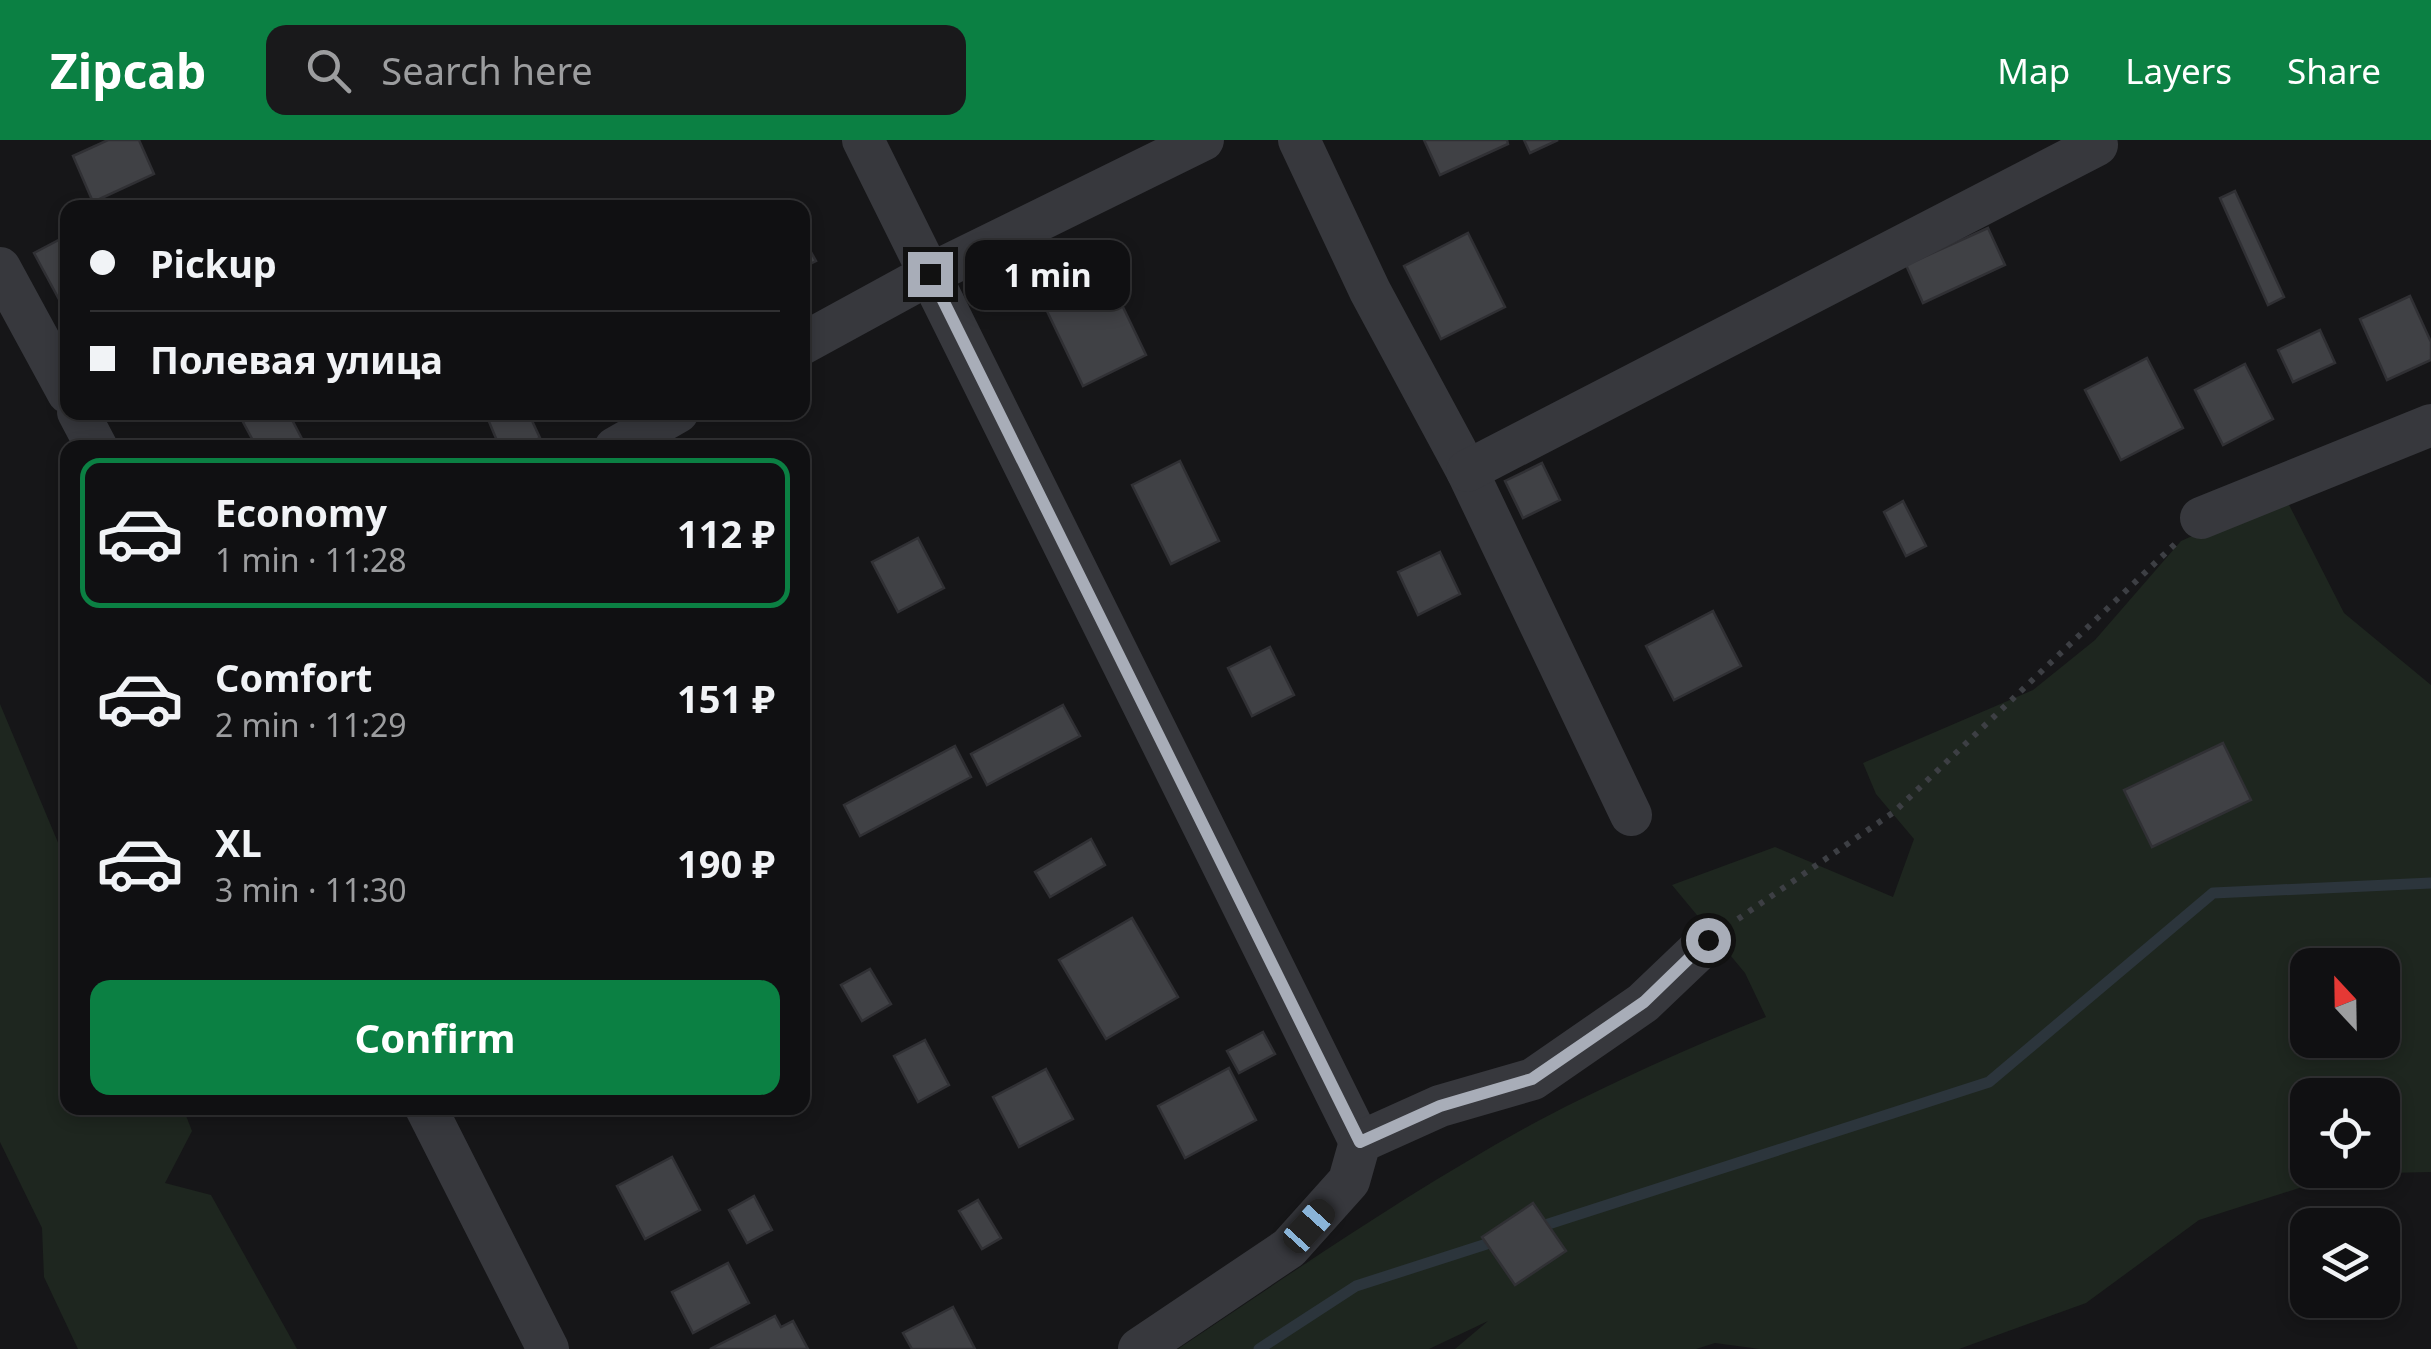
<!DOCTYPE html>
<meta charset="utf-8">
<style>
body{margin:0;font-family:"Noto Sans",sans-serif;background:#19191b;color:#f1f3f6;height:100vh;display:flex;flex-direction:column;font-size:38px;white-space:nowrap}
*{box-sizing:border-box;margin:0}
p{font-size:32px;color:#9c9d9f}
.icon{flex:none;width:55px;height:55px;fill:none;stroke:currentColor;stroke-width:2;stroke-linecap:round;stroke-linejoin:round}
.map{position:relative;flex:1;overflow:hidden}
.sheet{position:absolute;left:60px;top:300px;width:750px;height:675px;display:flex;flex-direction:column;background:#101012;border-radius:20px;box-shadow:0 5px 15px #0003,0 0 0 2px #303032}
.sheet>*{flex:none}
.hud{position:absolute;left:60px;top:60px;width:750px;height:220px;border-radius:20px;box-shadow:0 5px 15px #0003,0 0 0 2px #303032;display:grid;align-content:center;height:220px;padding:0 30px;background:#101012}
.needle{width:65px;rotate:338deg}
.controls{position:absolute;left:2290px;top:808px;display:grid;gap:20px}
.controls a{display:grid;place-items:center;width:110px;height:110px;border-radius:20px;background:#101012;box-shadow:0 5px 15px #0003,0 0 0 2px #303032;font-size:50px}
.end{position:absolute;width:45px;height:45px;margin:-22px;border:12px solid #a8adb8;background:#111;box-shadow:0 0 0 5px #111}
.from{border-radius:50%}
.bubble{position:absolute;height:70px;border-radius:20px;background:#101012;box-shadow:0 5px 15px #0003,0 0 0 2px #303032;font-size:32px;font-weight:700;line-height:70px;text-align:center}
.car{position:absolute;width:30px;height:60px;margin:-30px -15px;border-radius:12px;box-shadow:0 0 8px 2px #0007;background:linear-gradient(#222 24%,#8ab4d8 0 40%,#222 0 76%,#8ab4d8 0 86%,#222 0)}
.hud b{display:flex;align-items:center;gap:35px;height:95px;font-size:38px}
.hud b+b{border-top:2px solid #303032}
.hud i{width:25px;height:25px;background:#f1f3f6}
ul{padding:18px 0 0;list-style:none}
li{display:flex;align-items:center;gap:30px;height:150px;margin:0 20px 15px;padding:0 10px;border:5px solid transparent;border-radius:20px}
li div{flex:1}
li b{display:block;font-size:38px}
li em{font-style:normal;font-weight:700}
li.current{border-color:#0b8043}
li>.icon{width:90px;height:90px;stroke-width:1.5}
.action{display:flex;gap:20px;margin-top:auto;padding:20px 30px}
.action a{flex:1;height:115px;border-radius:20px;background:#0b8043;color:#fff;font-size:40px;font-weight:700;line-height:115px;text-align:center}
header{display:flex;align-items:center;gap:60px;box-sizing:border-box;height:140px;padding:0 50px;background:#0b8043;color:#fff}
header strong{font-size:48px}
nav{display:flex;gap:55px;margin-inline-start:auto;font-size:35px}
.search{width:700px;height:90px;background:#19191b;display:flex;align-items:center;gap:25px;box-sizing:border-box;padding:0 35px;border-radius:20px;color:#9c9d9f;font-size:38px}
.map>svg:first-child{display:block}
</style>
<header>
<strong>Zipcab</strong>
<div class="search"><svg class="icon" aria-label="search" viewBox="0 0 24 24"><circle cx="10" cy="10" r="6"/><path d="M15 15l6 6"/></svg>Search here</div>
<nav><a>Map</a><a>Layers</a><a>Share</a></nav>
</header>
<div class="map">
<svg width="2431" height="1209" viewBox="0 0 2431 1209">
<rect width="100%" height="100%" fill="#161618"/>
<g fill="#1e261f" fill-rule="evenodd">
<path d="M2284,355L2344,473L2431,545V1032L2343,1034L2199,1080L2086,1163L1959,1209H1760L1715,1203L1696,1209H1455L1488,1181L1429,1209H1178C1296,1130 1413,1049 1538,981C1612,942 1688,908 1766,877L1745,833L1672,745L1775,707L1893,757L1914,699L1876,654L1863,623L2033,550L2095,500L2181,401ZM2308,825H2382V900H2308ZM2308,955H2382V1030H2308Z"/>
<path d="M0,564L67,724V812L61,823L68,827V968H183L192,991L165,1043L211,1055L297,1209H78L44,1137L42,1088L0,1002Z"/>
</g>
<g fill="none" stroke-linecap="round" stroke-linejoin="round">
<g stroke="#2c353c" stroke-width="11">
<path d="M1536,1088L1989,942L2213,753L2431,743"/>
<path d="M1259,1209L1356,1146L1499,1100"/>
</g>
</g>
<g fill="#404145" stroke="#303034" stroke-width="2.5">
<path d="M108,0H139L154,34L93,62L73,16Z"/>
<path d="M1424,0H1507L1508,4L1440,35Z"/>
<path d="M1524,0H1558L1530,13Z"/>
<path d="M2235,51L2284,157L2268,165L2220,58Z"/>
<path d="M1988,88L2005,125L1923,163L1906,125Z"/>
<path d="M1468,93L1505,167L1441,199L1404,126Z"/>
<path d="M68,95V176L34,113Z"/>
<path d="M802,96L816,121L802,128Z"/>
<path d="M1110,140L1146,215L1083,246L1047,171Z"/>
<path d="M2410,156L2431,202V220L2387,240L2360,179Z"/>
<path d="M2320,190L2335,223L2293,242L2278,210Z"/>
<path d="M2147,218L2183,288L2121,320L2085,250Z"/>
<path d="M2245,224L2273,279L2223,305L2195,250Z"/>
<path d="M261,272H288L302,299L285,308H257L243,282Z"/>
<path d="M485,272H528L540,298L519,308H500Z"/>
<path d="M1180,321L1219,401L1171,424L1132,345Z"/>
<path d="M1542,323L1560,360L1523,378L1505,341Z"/>
<path d="M1903,361L1926,406L1906,416L1884,372Z"/>
<path d="M918,398L944,448L898,472L872,422Z"/>
<path d="M1440,412L1460,454L1418,475L1398,432Z"/>
<path d="M1713,471L1741,526L1674,560L1646,506Z"/>
<path d="M1270,507L1294,555L1252,576L1228,528Z"/>
<path d="M1063,565L1080,596L987,645L971,614Z"/>
<path d="M2223,603L2251,660L2152,707L2124,650Z"/>
<path d="M955,606L971,637L860,696L844,665Z"/>
<path d="M1091,699L1105,725L1050,757L1035,732Z"/>
<path d="M1132,778L1178,857L1106,899L1059,820Z"/>
<path d="M870,829L891,864L862,881L841,845Z"/>
<path d="M1263,892L1275,914L1239,933L1227,911Z"/>
<path d="M925,900L949,945L918,962L894,916Z"/>
<path d="M1229,928L1256,980L1185,1018L1158,966Z"/>
<path d="M1046,929L1073,979L1019,1007L993,957Z"/>
<path d="M672,1017L700,1070L645,1099L617,1046Z"/>
<path d="M754,1056L772,1090L747,1103L729,1070Z"/>
<path d="M978,1060L1001,1098L982,1109L959,1071Z"/>
<path d="M1533,1063L1566,1111L1515,1145L1482,1097Z"/>
<path d="M728,1123L749,1163L693,1193L672,1152Z"/>
<path d="M953,1167L975,1209H912L903,1193Z"/>
<path d="M775,1176L781,1187L793,1181L808,1209H710Z"/>
</g>
<g fill="none" stroke-linecap="round" stroke-linejoin="round">
<path stroke="#3d3f44" stroke-width="6" stroke-dasharray="5 8" stroke-linecap="butt" d="M1738,779L1894,672L2175,404"/>
<g stroke="#37383d" stroke-width="42">
<path d="M863,0L1360,1002"/>
<path d="M1299,0L1370,151L1467,331L1631,675"/>
<path d="M0,128L68,253"/>
<path d="M802,204L930,134L1203,0"/>
<path d="M78,272L97,308"/>
<path d="M615,308L678,272"/>
<path d="M1467,331L2097,5"/>
<path d="M2201,378L2431,285"/>
<path d="M426,968L548,1209"/>
<path d="M1139,1209L1289,1108L1349,1041L1360,1002L1440,966L1533,939L1643,863L1708,801"/>
</g>
</g>
<g fill="none" stroke-linecap="round" stroke-linejoin="round">
<path stroke="#a8adb8" stroke-width="12" d="M930,134L1360,1002L1440,966L1532,939L1644,862L1708,800"/>
</g>
</svg>
<div class="controls">
<a><svg class="needle" viewBox="-14 -14 28 28"><path d="M0-13l5 13h-10z" fill="#e53935"/><path d="M0 13l5-13h-10z" fill="#9c9d9f"/></svg></a>
<a><svg class="icon" aria-label="locate" viewBox="0 0 24 24"><circle cx="12" cy="12" r="6"/><path d="M12 2v4M12 18v4M2 12h4M18 12h4"/></svg></a>
<a><svg class="icon" aria-label="layers" viewBox="0 0 24 24"><path d="M12 4l9 5-9 5-9-5zM3 14l9 5 9-5"/></svg></a>
</div>
<i class="end from" style="left:1708px;top:800px"></i>
<i class="end" style="left:930px;top:134px"></i>
<div class="bubble" style="left:965px;top:100px;width:165px">1 min</div>
<i class="car" style="left:1309px;top:1086px;rotate:42deg"></i>
<div class="hud">
<b><i class="from"></i>Pickup</b>
<b><i></i>Полевая улица</b>
</div>
<section class="sheet">
<ul>
<li class="current"><svg class="icon" aria-label="car" viewBox="0 0 24 24"><path d="M5 17H2v-5l4-1 3-4h7l3 4 3 1v5h-3M9 17h6M6 11h13"/><circle cx="7" cy="17" r="2"/><circle cx="17" cy="17" r="2"/></svg><div><b>Economy</b><p>1 min · 11:28</p></div><em>112 ₽</em></li>
<li><svg class="icon" aria-label="car" viewBox="0 0 24 24"><path d="M5 17H2v-5l4-1 3-4h7l3 4 3 1v5h-3M9 17h6M6 11h13"/><circle cx="7" cy="17" r="2"/><circle cx="17" cy="17" r="2"/></svg><div><b>Comfort</b><p>2 min · 11:29</p></div><em>151 ₽</em></li>
<li><svg class="icon" aria-label="car" viewBox="0 0 24 24"><path d="M5 17H2v-5l4-1 3-4h7l3 4 3 1v5h-3M9 17h6M6 11h13"/><circle cx="7" cy="17" r="2"/><circle cx="17" cy="17" r="2"/></svg><div><b>XL</b><p>3 min · 11:30</p></div><em>190 ₽</em></li>
</ul>
<div class="action"><a>Confirm</a></div>
</section>
</div>
